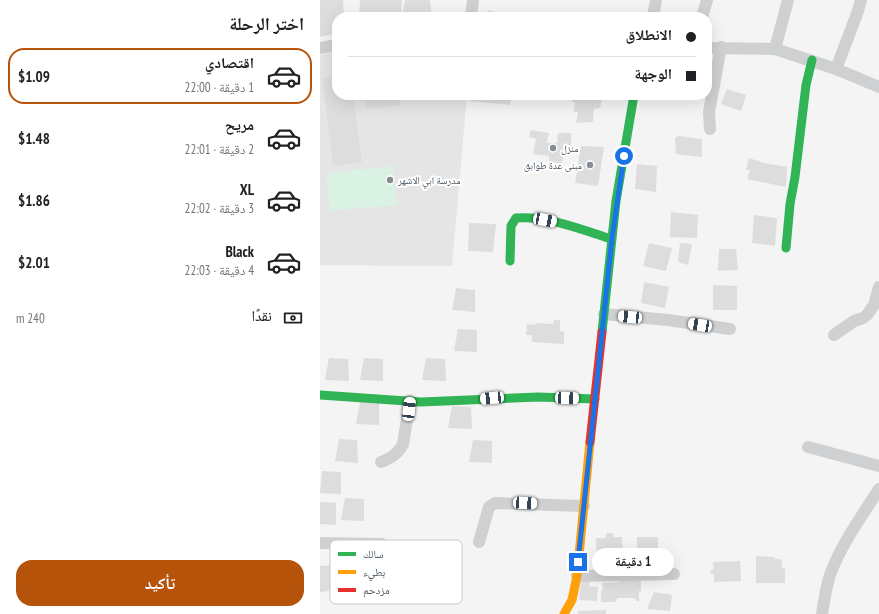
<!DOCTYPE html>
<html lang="ar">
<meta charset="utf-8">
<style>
body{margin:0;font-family:"PT Sans Narrow","Noto Naskh Arabic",sans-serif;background:#f2f2f2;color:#202124;direction:rtl;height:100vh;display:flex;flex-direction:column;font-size:15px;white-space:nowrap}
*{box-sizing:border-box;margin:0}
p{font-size:13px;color:#757577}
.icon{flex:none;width:22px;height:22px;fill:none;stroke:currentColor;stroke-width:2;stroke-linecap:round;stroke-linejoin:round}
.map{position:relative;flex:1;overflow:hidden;direction:ltr}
.sheet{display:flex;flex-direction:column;background:#fff;width:320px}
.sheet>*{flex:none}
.hud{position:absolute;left:12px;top:12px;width:380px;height:88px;border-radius:16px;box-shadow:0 4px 16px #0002;direction:rtl;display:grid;align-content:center;height:88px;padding:0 16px;background:#fff}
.end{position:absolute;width:18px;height:18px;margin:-9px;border:5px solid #1a73e8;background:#fff;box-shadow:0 0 0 2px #fff}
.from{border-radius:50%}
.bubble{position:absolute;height:28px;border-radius:14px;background:#fff;box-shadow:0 4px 16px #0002;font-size:13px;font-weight:800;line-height:28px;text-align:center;direction:rtl}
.car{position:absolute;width:12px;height:24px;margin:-12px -6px;border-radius:5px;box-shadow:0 0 3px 1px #0007;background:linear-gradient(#fff 24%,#345 0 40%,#fff 0 76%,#345 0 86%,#fff 0)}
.hud b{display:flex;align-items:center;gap:14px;height:38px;font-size:15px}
.hud b+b{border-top:1px solid #e0e0e0}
.hud i{width:10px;height:10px;background:#202124}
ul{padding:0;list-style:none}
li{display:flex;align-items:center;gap:12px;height:56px;margin:0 8px 6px;padding:0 8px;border:2px solid transparent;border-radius:16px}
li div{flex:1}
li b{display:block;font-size:15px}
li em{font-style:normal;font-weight:800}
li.active{border-color:#b45309}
li>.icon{width:36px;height:36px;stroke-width:1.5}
h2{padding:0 16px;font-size:18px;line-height:48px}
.pay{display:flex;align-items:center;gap:10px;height:44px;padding:0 16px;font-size:15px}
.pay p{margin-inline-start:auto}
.cta{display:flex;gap:8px;margin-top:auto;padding:8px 16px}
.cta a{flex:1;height:46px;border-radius:16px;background:#b45309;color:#fff;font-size:16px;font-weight:800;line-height:46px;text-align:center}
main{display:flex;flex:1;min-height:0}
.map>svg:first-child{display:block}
</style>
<main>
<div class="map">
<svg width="559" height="614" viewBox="0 0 559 614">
<rect width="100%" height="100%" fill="#f4f4f4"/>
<path fill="#e6e5e6" d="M17,52V95H147L132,266L0,265V55Z"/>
<path fill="#d9f2e3" d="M73,166L77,205L10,211L6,173Z"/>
<g fill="#ddddde">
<path d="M0,0H23L24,17H17V33L0,37Z"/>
<path d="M40,0H82L81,17H39Z"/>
<path d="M85,0H110L112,17H82Z"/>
<path d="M168,10L186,15V17H164Z"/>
<path d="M17,76V95H33L42,162L13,166L2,78Z"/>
<path d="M407,89L426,95L421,111L401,104Z"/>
<path d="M44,95H80L81,105L46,109Z"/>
<path d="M151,95H191L190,105L150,101Z"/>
<path d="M252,95H283L280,108L274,109L273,122L256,123L258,112H254L255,102H252Z"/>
<path d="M211,130L229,133L227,143H237L238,133H251V153L244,154L242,163L229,162V156L213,154L216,139L209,137Z"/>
<path d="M359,136L382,139V157L356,154L355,138Z"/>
<path d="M261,146L284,147L278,186L255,183Z"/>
<path d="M429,158L444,163L467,167L466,187L427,179L430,170H426Z"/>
<path d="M317,164L337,166L336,192L315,189Z"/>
<path d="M351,212L378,215L377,238L350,237Z"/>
<path d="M434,215L457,218L455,246L432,243Z"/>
<path d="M149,223L176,224L173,252L148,251Z"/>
<path d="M329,243L352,248L346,271L323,266Z"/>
<path d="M360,243L372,244L368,265L358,262Z"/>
<path d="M399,249H416L418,270L398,271Z"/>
<path d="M324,282L349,287L345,308L321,303Z"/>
<path d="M393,285L417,286V310H393Z"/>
<path d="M136,288L155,290V312L132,310Z"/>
<path d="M234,320H240V331L244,332V344L212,342V335H206L207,324L215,325L216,323L233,324Z"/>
<path d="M138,329L157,330V352L134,351Z"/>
<path d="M9,358L28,359L29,381L5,380Z"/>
<path d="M44,358L63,359V381L40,380Z"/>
<path d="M106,358L125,359L126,381L102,380Z"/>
<path d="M40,402L59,403V425L36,424Z"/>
<path d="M132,406L151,407L152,429L128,428Z"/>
<path d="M19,439L37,440L38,463L15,461Z"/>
<path d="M153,440L172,441V463L149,462Z"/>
<path d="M2,471L21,472V494L0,493Z"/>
<path d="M25,498L44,499V521L21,520Z"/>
<path d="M0,502L16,503V525L0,524Z"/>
<path d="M286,533H293L294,537H302L303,561L277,562L276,538H286Z"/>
<path d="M317,537H338V568L317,569Z"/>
<path d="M436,556L455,557L454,559H460L462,562V568L465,569V583H436Z"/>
<path d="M420,561L421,581L394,582V574H391L390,570L394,569L393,562Z"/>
<path d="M14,565L16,590L0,592V566Z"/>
<path d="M261,580L270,581L269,586L278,587L277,601L259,600Z"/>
<path d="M300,580H321V591H319V601H316L315,598H297L296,602H281V591L283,590L282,583L298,582Z"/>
<path d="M334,592L352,595L350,611L327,609Z"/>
<path d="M286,610V614H258V611Z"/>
</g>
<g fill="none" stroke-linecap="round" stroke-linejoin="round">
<g stroke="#ced0d2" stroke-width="12">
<path d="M151,17L153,0"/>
<path d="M333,17L336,0"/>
<path d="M382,17L387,0"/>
<path d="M0,48L17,45"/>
<path d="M387,48L455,49L516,69L559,87"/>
<path d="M455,49L468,0"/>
<path d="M516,69L538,11L541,0"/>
<path d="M390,129L389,112L401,47"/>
<path d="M284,314L348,320L410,329"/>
<path d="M514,335L534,321L543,318L547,315L554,305L559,287"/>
<path d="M488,447L559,466"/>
<path d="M61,462C71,458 78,454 83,444L90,401"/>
<path d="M159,542L169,507L175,503L264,506"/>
<path d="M0,543L62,544"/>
<path d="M257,576L354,574"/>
<path d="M502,614C504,601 506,587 510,575C521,544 542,516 559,489"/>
</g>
<g stroke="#30b455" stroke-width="9">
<path d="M466,248L470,204L475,177L486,85L492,60"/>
<path d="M190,261L191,226L196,218C229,216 260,229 291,239"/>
<path d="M282,332L296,201L314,95"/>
<path d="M0,395L101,402L218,397L275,399"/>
</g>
<path stroke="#ff9f0a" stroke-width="9" d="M244,614L252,600L257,576L270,442"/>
<path stroke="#e5322d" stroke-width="9" d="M270,442L282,332"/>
</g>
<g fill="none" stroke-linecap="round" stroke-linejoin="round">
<path stroke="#1a73e8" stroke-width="5" d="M258,562L292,238L304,156"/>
</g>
<g fill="#868d94" stroke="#fff" stroke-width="1.5">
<circle cx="233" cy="148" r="4"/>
<circle cx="270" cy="165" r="4"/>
<circle cx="70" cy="180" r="4"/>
</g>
<g text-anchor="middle" stroke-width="4" stroke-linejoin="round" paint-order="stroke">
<g font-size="10" fill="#4a5661" stroke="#fff" text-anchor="start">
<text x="241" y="152">منزل</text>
<text x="262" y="169" text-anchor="end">مبنى عدة طوابق</text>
<text x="78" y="184">مدرسة ابي الاشهر</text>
</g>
</g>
<rect x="10" y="540" width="132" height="64" rx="6" fill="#fff" stroke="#c9ccd0" stroke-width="1"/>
<rect x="18" y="552" width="18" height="4" fill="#30b455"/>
<rect x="18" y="570" width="18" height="4" fill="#ff9f0a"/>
<rect x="18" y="588" width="18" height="4" fill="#e5322d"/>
<g font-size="11" fill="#4a5661">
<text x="43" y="558">سالك</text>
<text x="43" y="576">بطيء</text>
<text x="43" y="594">مزدحم</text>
</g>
</svg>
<i class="end from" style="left:304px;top:156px"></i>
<i class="end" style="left:258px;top:562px"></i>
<div class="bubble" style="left:272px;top:548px;width:82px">1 دقيقة</div>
<i class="car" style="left:225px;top:220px;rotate:101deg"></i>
<i class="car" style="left:310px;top:317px;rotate:275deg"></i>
<i class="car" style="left:380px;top:325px;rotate:279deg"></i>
<i class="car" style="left:172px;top:398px;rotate:265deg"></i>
<i class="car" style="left:247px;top:398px;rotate:92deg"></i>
<i class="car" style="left:89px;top:409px;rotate:7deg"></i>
<i class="car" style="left:205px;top:503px;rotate:93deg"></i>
<div class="hud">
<b><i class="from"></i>الانطلاق</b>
<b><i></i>الوجهة</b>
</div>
</div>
<section class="sheet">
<h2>اختر الرحلة</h2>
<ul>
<li class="active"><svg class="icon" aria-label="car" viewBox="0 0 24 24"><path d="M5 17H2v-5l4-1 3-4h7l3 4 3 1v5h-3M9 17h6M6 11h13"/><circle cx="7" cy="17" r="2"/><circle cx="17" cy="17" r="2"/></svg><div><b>اقتصادي</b><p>1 دقيقة · 22:00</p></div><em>$1.09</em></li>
<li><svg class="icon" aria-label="car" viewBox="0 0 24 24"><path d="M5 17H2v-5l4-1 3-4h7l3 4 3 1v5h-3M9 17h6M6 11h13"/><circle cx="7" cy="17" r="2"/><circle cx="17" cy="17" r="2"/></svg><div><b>مريح</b><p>2 دقيقة · 22:01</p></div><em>$1.48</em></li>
<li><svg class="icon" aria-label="car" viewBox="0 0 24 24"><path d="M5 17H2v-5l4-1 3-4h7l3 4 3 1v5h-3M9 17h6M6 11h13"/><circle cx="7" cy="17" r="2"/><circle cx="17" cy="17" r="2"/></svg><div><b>XL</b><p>3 دقيقة · 22:02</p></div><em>$1.86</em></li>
<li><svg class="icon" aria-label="car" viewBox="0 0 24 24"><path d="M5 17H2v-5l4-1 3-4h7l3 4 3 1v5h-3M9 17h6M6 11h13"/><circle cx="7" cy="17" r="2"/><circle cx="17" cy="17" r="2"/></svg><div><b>Black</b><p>4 دقيقة · 22:03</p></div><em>$2.01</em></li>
</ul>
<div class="pay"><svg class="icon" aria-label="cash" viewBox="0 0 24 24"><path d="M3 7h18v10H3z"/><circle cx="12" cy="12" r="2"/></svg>نقدًا<p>240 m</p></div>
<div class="cta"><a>تأكيد</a></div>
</section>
</main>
